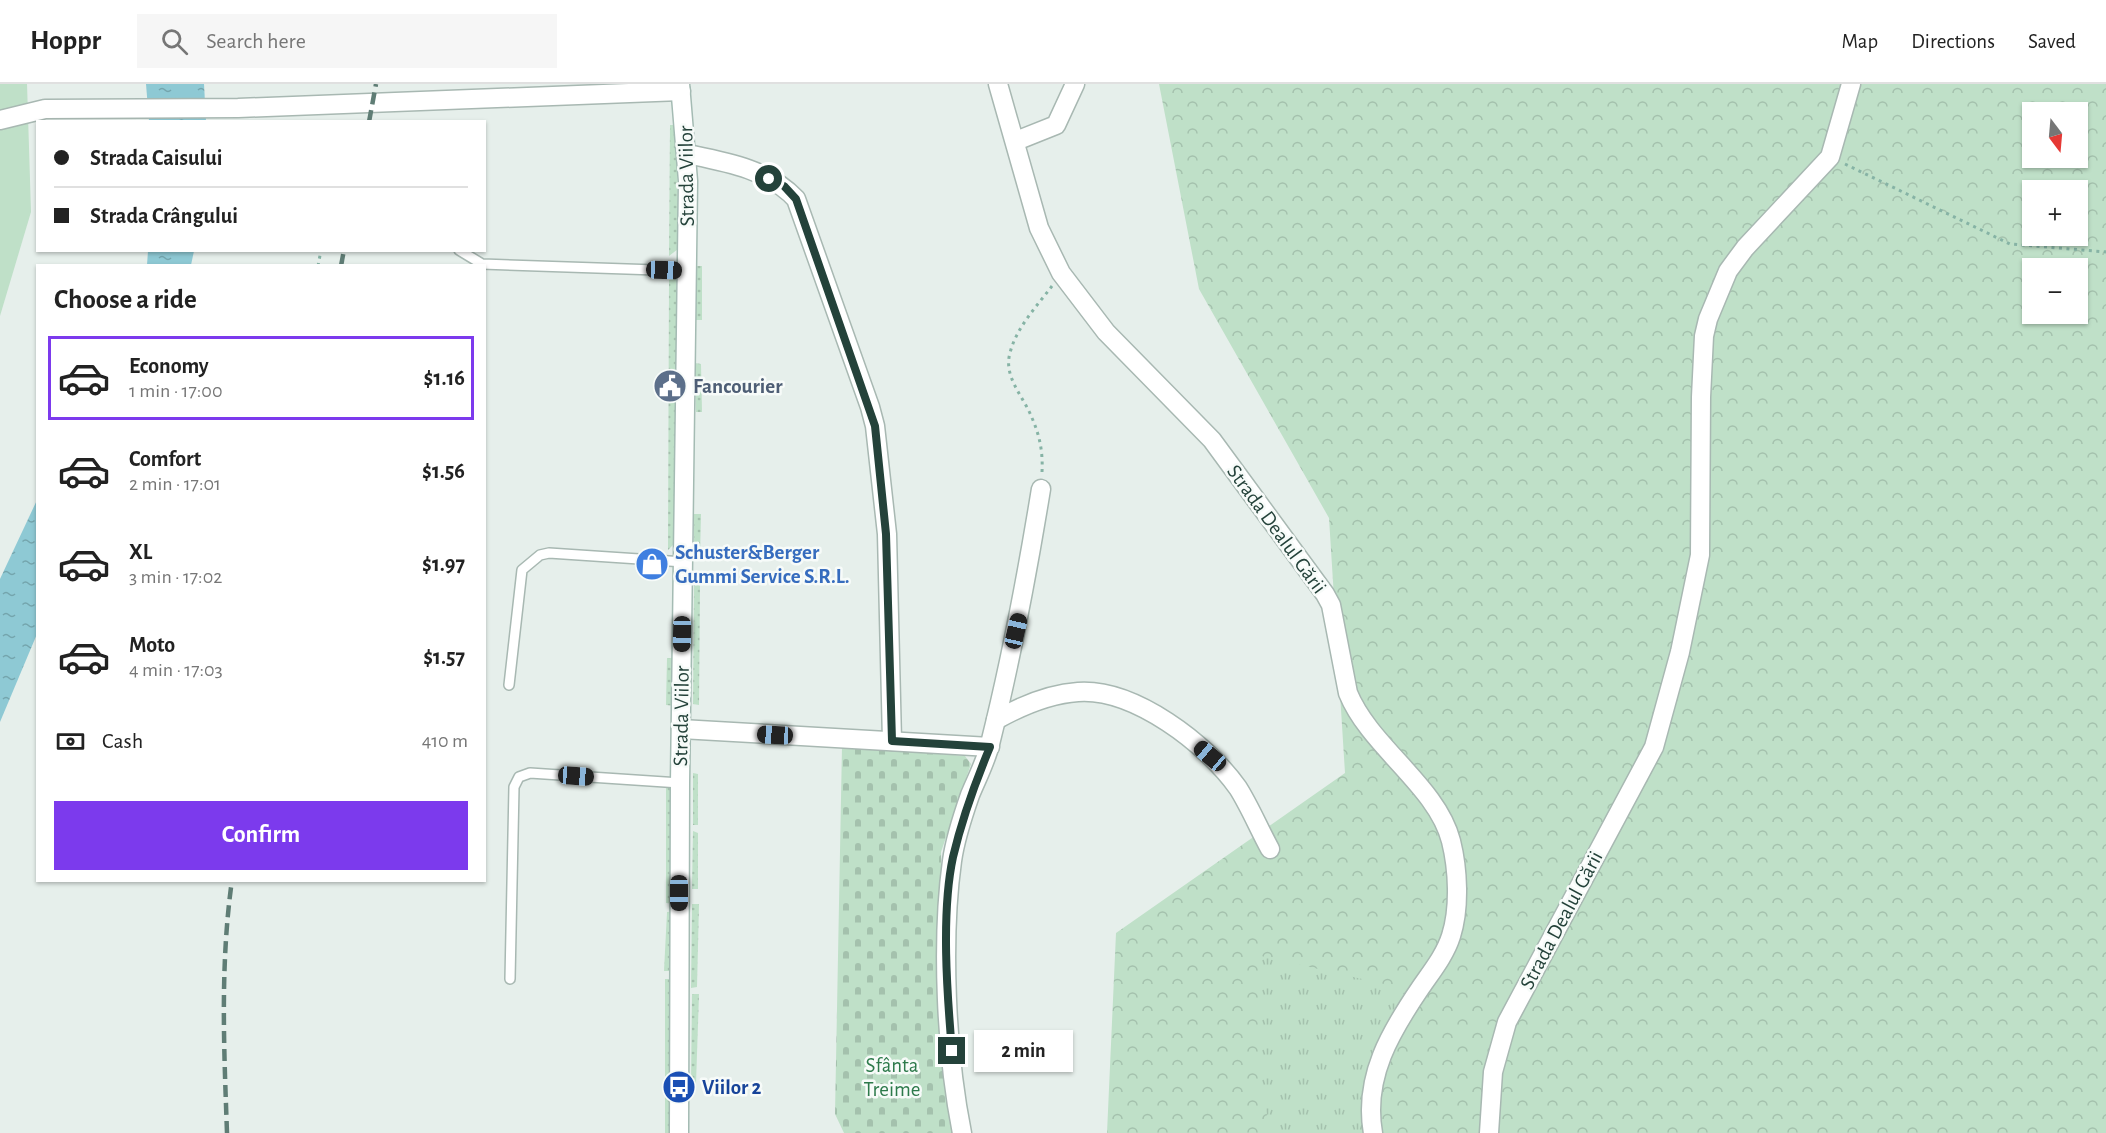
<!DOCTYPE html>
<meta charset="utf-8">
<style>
body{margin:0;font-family:"Alegreya Sans",sans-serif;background:#f6f6f6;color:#222;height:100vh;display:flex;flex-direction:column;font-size:22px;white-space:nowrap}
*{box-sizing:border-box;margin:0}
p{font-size:20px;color:#767676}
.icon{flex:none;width:33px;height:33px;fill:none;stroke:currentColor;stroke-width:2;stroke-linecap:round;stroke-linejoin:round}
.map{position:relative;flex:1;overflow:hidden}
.sheet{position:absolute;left:36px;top:180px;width:450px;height:618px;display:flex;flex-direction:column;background:#fff;border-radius:0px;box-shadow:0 2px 4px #0004}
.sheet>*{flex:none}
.guide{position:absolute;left:36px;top:36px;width:450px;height:132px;border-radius:0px;box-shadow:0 2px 4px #0004;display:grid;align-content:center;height:132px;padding:0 18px;background:#fff}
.needle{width:39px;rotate:164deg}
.tools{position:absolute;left:2022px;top:18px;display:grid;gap:12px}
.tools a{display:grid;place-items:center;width:66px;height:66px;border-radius:0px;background:#fff;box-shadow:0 2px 4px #0004;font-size:30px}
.end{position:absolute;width:27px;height:27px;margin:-14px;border:8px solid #24423a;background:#fff;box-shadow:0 0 0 3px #fff}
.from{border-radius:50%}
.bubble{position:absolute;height:42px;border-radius:0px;background:#fff;box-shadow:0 2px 4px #0004;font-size:20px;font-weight:700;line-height:42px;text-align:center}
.car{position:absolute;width:18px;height:36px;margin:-18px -9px;border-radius:8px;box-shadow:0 0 4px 2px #0007;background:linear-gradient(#222 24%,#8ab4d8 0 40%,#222 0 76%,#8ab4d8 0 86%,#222 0)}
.guide b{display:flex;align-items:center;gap:21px;height:57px;font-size:22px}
.guide b+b{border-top:2px solid #e0e0e0}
.guide i{width:15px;height:15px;background:#222}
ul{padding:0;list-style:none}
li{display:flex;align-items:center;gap:18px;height:84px;margin:0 12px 9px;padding:0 6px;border:3px solid transparent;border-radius:0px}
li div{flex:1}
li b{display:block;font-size:22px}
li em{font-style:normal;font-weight:700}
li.current{border-color:#7c3aed}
li>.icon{width:54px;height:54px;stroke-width:1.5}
h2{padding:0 18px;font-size:27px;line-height:72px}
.pay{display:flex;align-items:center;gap:15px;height:66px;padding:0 18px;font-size:22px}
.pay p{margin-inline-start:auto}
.action{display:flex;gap:12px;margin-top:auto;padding:12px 18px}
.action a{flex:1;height:69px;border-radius:0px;background:#7c3aed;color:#fff;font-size:24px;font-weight:700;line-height:69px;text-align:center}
header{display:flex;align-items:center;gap:36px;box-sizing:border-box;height:84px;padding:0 30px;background:#fff;border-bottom:2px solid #e0e0e0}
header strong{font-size:28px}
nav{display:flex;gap:33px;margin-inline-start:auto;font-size:21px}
.search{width:420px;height:54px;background:#f6f6f6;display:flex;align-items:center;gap:15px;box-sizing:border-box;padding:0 21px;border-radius:0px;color:#767676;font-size:22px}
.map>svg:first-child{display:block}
</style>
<header>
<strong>Hoppr</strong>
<div class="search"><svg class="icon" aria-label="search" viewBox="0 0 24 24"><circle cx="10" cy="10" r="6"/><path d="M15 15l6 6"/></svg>Search here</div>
<nav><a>Map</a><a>Directions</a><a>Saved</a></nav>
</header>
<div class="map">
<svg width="2106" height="1049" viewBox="0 0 2106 1049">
<defs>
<pattern id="grass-dots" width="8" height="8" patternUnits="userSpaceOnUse" patternTransform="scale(1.5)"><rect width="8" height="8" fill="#bfe0c8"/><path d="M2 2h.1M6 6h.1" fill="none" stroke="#a4c1ad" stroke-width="1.8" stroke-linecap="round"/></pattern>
<pattern id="forest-crowns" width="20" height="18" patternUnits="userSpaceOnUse" patternTransform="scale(1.5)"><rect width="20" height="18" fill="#bfe0c8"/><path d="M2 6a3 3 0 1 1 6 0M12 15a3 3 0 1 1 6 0" fill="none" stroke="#a4c1ad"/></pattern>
<pattern id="cemetery-stones" width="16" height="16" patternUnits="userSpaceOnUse" patternTransform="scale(1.5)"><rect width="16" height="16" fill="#bfe0c8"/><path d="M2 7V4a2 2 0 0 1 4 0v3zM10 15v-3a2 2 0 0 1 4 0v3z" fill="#a4c1ad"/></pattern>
<pattern id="park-tufts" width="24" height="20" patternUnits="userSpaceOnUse" patternTransform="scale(1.5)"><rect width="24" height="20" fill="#bfe0c8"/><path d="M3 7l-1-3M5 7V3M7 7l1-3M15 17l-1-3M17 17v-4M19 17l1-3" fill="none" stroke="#a4c1ad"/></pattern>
<pattern id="water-ripples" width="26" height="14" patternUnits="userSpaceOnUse" patternTransform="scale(1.5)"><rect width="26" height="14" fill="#8ec9d4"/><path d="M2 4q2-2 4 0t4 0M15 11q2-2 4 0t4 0" fill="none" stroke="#74a5ad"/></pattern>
</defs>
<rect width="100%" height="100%" fill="#e6efeb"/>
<g fill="url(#grass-dots)">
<path d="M670,41H677L678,165L669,172Z"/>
<rect x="696" y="182" width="6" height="54"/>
<path d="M676,194V453L674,460L668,466L669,196Z"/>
<path d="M695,279L701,280L702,328H696Z"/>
<path d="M694,430H701L700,472L694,471Z"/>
<path d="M694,501H700L699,621L693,620Z"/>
<path d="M667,574H676V622L666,621Z"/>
<path d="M693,689L698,690V741H693Z"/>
<path d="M666,700L673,706L676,820L666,819Z"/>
<path d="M693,747L698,749V805H692Z"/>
<path d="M692,820H699L697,903L691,904Z"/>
<path d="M676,827L674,887H664L667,828Z"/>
<path d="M665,895H674L673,1049H665Z"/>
<path d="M692,910H699L696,1000H691Z"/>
</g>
<path fill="url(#forest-crowns)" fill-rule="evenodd" d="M1159,0H2106V1049H1107L1116,849L1345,689L1329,434L1199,205ZM2032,28H2078V74H2032ZM2032,106H2078V152H2032ZM2032,184H2078V230H2032Z"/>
<path fill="url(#cemetery-stones)" d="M842,662L965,672L971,680L941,768L943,917L955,1031L953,1049H844L835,1030Z"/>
<path fill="url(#park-tufts)" d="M1261,872L1406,905C1379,950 1352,994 1364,1049H1271L1260,1000Z"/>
<path fill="#bfe0c8" d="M0,0H27L31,128L0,232Z"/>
<g fill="url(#water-ripples)">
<path d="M146,0H204L206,37H149Z"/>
<path d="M148,167V166L194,167L191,181H147Z"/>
<path d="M37,416V550L0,638V495Z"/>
</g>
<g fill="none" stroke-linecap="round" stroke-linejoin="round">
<defs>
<g id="lane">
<path d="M459,166L482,180L686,187"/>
<path d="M509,601L522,486L540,471L549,469L684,478"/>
<path d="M510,895L514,703L519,693L530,689L680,699"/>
</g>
<g id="street">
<path d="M998,0L1039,144L1061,189L1106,248L1212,356L1325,510L1331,521L1348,609C1370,663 1437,702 1451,757C1458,785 1460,824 1451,852C1445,871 1432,887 1421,903C1391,947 1363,993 1373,1049"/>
<path d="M0,36L45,25L238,24L681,7"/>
<path d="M1016,57L1056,41L1075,0"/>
<path d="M687,70C726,78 768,85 796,115L870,323L875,342L887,450L892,657"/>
<path d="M996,636C1021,622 1048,610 1078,608C1134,604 1207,660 1238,704C1250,723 1259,745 1270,765"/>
<path d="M681,645L990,663"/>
<path d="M962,1049C946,970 941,856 952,777C955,755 963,731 970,711C977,694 986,677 990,660C1011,576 1027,491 1041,405"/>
<path d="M1489,1049L1493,988L1507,938L1654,663L1680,568L1700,471L1701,313L1704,252L1708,235L1728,187L1745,164L1830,73L1851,0"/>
</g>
<path id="secondary" d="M679,1049L680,699L688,97L680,0"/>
</defs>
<use href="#lane" stroke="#a8b8b2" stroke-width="12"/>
<use href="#street" stroke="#a8b8b2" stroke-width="21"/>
<use href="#secondary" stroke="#a4bbb3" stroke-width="21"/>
<g stroke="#86b3a5" stroke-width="3" stroke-dasharray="3 4.5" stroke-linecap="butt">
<path d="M1845,80L2010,160L2106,168"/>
<path d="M318,182L321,166"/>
<path d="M1042,388C1043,369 1040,352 1032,334C1024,313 1003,293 1010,269C1016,244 1037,222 1052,202"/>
</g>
<use href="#lane" stroke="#fff" stroke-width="9"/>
<use href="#street" stroke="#fff" stroke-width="18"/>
<use href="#secondary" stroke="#fff" stroke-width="18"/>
<g stroke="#5f7d75" stroke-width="4.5" stroke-dasharray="12 6" stroke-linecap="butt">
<path d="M369,38L376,0"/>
<path d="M341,182L344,166"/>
<path d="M227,1049C224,964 220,881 232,796"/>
</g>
</g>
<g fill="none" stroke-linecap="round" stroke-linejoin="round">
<path stroke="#24423a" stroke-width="8" d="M769,95L784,102L796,115L875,342L886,450L892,657L990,663C975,699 962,735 953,773C941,829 947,909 952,967"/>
</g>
<defs>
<symbol id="civic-disc" viewBox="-11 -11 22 22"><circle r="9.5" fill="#5c6f8a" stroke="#f7fbf9"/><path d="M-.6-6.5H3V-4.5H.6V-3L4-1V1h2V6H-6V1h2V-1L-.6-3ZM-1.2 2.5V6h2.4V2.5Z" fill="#fff"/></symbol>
<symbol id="shop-disc" viewBox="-11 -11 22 22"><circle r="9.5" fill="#3f7fe0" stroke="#f7fbf9"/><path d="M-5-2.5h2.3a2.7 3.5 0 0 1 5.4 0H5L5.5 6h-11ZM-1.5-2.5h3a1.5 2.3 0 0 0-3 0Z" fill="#fff"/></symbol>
<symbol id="bus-disc" viewBox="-11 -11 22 22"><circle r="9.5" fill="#1a4fb4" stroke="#f7fbf9"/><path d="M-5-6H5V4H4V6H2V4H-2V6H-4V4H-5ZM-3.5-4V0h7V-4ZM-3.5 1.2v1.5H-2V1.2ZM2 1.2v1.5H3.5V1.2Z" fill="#fff"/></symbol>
</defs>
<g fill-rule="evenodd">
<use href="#civic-disc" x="651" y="283" width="38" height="38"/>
<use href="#shop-disc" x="633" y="461" width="38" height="38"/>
<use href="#bus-disc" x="660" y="984" width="38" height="38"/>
</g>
<g text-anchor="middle" stroke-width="5" stroke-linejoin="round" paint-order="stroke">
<g font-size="21" fill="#24423a" stroke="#f7fbf9">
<text transform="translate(686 92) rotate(-91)" y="7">Strada Viilor</text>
<text transform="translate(1277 445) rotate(54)" y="7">Strada Dealul Gării</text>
<text transform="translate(681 632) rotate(-89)" y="7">Strada Viilor</text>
<text transform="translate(1561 836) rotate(-62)" y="7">Strada Dealul Gării</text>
</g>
<g font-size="21" font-weight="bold" fill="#4e5e75" stroke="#f7fbf9" text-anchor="start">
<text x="693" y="309">Fancourier</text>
</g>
<g font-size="21" font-weight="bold" fill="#366cbe" stroke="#f7fbf9" text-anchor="start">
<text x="675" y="475">Schuster&amp;Berger<tspan x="675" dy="24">Gummi Service S.R.L.</tspan></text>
</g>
<g font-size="21" fill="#2d7a4b" stroke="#f7fbf9">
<text x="892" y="988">Sfânta<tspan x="892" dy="24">Treime</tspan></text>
</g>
<g font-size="21" font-weight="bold" fill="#164399" stroke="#f7fbf9" text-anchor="start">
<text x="702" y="1010">Viilor 2</text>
</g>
</g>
</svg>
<div class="tools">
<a><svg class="needle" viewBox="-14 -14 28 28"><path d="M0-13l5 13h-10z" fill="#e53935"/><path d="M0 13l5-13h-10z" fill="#767676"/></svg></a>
<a>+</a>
<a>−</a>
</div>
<i class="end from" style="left:769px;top:95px"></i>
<i class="end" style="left:952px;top:967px"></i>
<div class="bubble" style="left:974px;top:946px;width:99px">2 min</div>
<i class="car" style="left:664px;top:186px;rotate:92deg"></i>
<i class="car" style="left:1016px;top:547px;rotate:13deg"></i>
<i class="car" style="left:682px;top:550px;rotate:181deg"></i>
<i class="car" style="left:775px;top:651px;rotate:273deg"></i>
<i class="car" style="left:1210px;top:672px;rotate:310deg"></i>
<i class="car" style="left:576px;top:692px;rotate:94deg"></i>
<i class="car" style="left:679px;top:809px;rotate:180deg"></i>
<div class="guide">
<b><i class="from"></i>Strada Caisului</b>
<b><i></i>Strada Crângului</b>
</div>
<section class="sheet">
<h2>Choose a ride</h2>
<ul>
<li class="current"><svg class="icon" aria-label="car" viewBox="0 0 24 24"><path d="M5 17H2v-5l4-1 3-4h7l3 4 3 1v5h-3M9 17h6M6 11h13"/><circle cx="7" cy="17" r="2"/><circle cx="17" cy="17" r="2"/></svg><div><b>Economy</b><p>1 min · 17:00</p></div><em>$1.16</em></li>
<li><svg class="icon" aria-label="car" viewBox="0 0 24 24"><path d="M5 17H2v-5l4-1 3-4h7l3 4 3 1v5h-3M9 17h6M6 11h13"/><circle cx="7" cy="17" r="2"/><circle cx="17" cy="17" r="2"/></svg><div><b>Comfort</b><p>2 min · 17:01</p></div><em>$1.56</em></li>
<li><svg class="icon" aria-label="car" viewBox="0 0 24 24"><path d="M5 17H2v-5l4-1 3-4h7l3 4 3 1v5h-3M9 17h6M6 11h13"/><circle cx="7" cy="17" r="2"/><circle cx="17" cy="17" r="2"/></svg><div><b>XL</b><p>3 min · 17:02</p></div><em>$1.97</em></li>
<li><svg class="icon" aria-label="car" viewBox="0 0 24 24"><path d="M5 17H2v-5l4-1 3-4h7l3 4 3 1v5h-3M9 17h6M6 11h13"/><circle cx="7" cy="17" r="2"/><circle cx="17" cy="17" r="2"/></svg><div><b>Moto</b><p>4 min · 17:03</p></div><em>$1.57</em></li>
</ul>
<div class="pay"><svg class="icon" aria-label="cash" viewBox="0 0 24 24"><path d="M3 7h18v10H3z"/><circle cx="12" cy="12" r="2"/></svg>Cash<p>410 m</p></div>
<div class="action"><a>Confirm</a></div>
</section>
</div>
